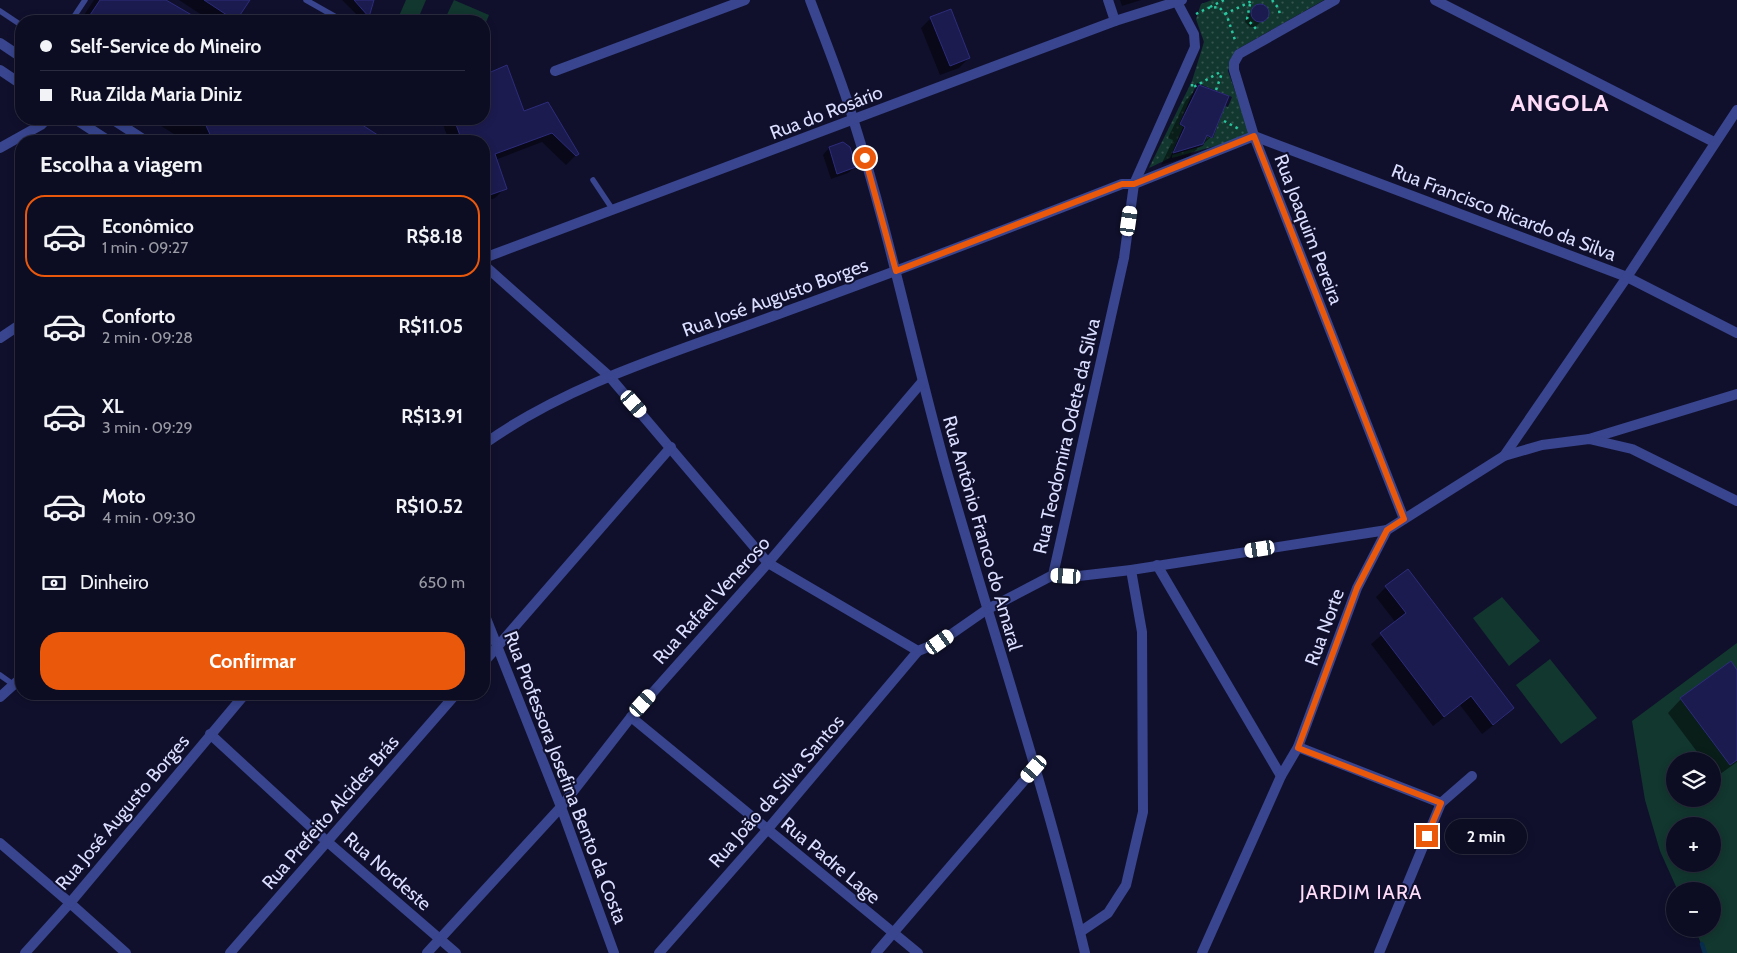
<!DOCTYPE html>
<html lang="pt">
<meta charset="utf-8">
<style>
body{margin:0;font-family:Cabin,sans-serif;background:#1a1a2f;color:#f1f3f6;height:100vh;display:flex;flex-direction:column;font-size:19px;white-space:nowrap}
*{box-sizing:border-box;margin:0}
p{font-size:16px;color:#9a9ba5}
.icon{flex:none;width:28px;height:28px;fill:none;stroke:currentColor;stroke-width:2;stroke-linecap:round;stroke-linejoin:round}
.map{position:relative;flex:1;overflow:hidden}
.sheet{position:absolute;left:15px;top:135px;width:475px;height:565px;display:flex;flex-direction:column;background:#0c0c22;border-radius:20px;box-shadow:0 2px 8px #0003,0 0 0 1px #2c2c40}
.sheet>*{flex:none}
.guide{position:absolute;left:15px;top:15px;width:475px;height:110px;border-radius:20px;box-shadow:0 2px 8px #0003,0 0 0 1px #2c2c40;display:grid;align-content:center;height:110px;padding:0 25px;background:#0c0c22}
.tools{position:absolute;left:1666px;top:752px;display:grid;gap:10px}
.tools a{display:grid;place-items:center;width:55px;height:55px;border-radius:50%;background:#0c0c22;box-shadow:0 2px 8px #0003,0 0 0 1px #2c2c40;font-size:25px}
.end{position:absolute;width:22px;height:22px;margin:-11px;border:6px solid #ea580c;background:#fff;box-shadow:0 0 0 2px #fff}
.from{border-radius:50%}
.bubble{position:absolute;height:35px;border-radius:18px;background:#0c0c22;box-shadow:0 2px 8px #0003,0 0 0 1px #2c2c40;font-size:16px;font-weight:700;line-height:35px;text-align:center}
.car{position:absolute;width:15px;height:30px;margin:-15px -8px;border-radius:6px;box-shadow:0 0 4px 1px #0007;background:linear-gradient(#fff 24%,#345 0 40%,#fff 0 76%,#345 0 86%,#fff 0)}
.guide b{display:flex;align-items:center;gap:18px;height:48px;font-size:19px}
.guide b+b{border-top:1px solid #2c2c40}
.guide i{width:12px;height:12px;background:#f1f3f6}
ul{padding:0;list-style:none}
li{display:flex;align-items:center;gap:15px;height:82px;margin:0 10px 8px;padding:0 15px;border:2px solid transparent;border-radius:20px}
li div{flex:1}
li b{display:block;font-size:19px}
li em{font-style:normal;font-weight:700}
li.selected{border-color:#ea580c}
li>.icon{width:45px;height:45px;stroke-width:1.5}
h2{padding:0 25px;font-size:22px;line-height:60px}
.pay{display:flex;align-items:center;gap:12px;height:55px;padding:0 25px;font-size:19px}
.pay p{margin-inline-start:auto}
.primary-button{display:flex;gap:10px;margin-top:auto;padding:10px 25px}
.primary-button a{flex:1;height:58px;border-radius:20px;background:#ea580c;color:#fff;font-size:20px;font-weight:700;line-height:58px;text-align:center}
.map>svg:first-child{display:block}
</style>
<div class="map">
<svg width="1737" height="953" viewBox="0 0 1737 953">
<defs>
<pattern id="park-dots" width="8" height="8" patternUnits="userSpaceOnUse" patternTransform="scale(1.25)"><rect width="8" height="8" fill="#12372f"/><path d="M2 2h.1M6 6h.1" fill="none" stroke="#34544e" stroke-width="1.8" stroke-linecap="round"/></pattern>
</defs>
<rect width="100%" height="100%" fill="#10102d"/>
<g fill="#12372f" fill-rule="evenodd">
<path d="M406,0H426L417,21L399,16Z"/>
<path d="M454,0L489,15L484,27V21H444Z"/>
<path d="M1502,597L1540,641L1509,666L1473,618Z"/>
<path d="M1737,643V953H1705L1695,929H1712V891H1678L1660,851L1645,800L1632,721ZM1675,761H1712V799H1675ZM1675,826H1712V864H1675Z"/>
<path d="M1550,659L1597,718L1561,744L1516,685Z"/>
</g>
<path fill="url(#park-dots)" d="M1212,0H1324L1236,50L1228,71L1251,136L1172,158V155L1203,146L1207,136L1213,138L1225,106L1228,107L1232,97L1197,83L1179,124L1183,127L1170,158L1149,168L1192,81L1204,42L1196,19L1201,4Z"/>
<g fill="#0007">
<path d="M94,0H164L199,21H80Z"/>
<path d="M179,0H249L234,21H211Z"/>
<path d="M342,0H372L368,16L363,21Z"/>
<path d="M1120,0H1141L1122,6Z"/>
<path d="M1257,6L1263,7L1266,10V17L1255,27H1250L1245,22L1246,17Z"/>
<path d="M931,18L969,58L959,68L940,75L921,28Z"/>
<path d="M506,67L524,112L547,103L578,153L566,165L542,142L495,160L505,188L495,198L484,202V141H449L441,119H484V76Z"/>
<path d="M1199,86L1211,137L1188,157L1161,165L1173,140L1168,138L1186,100Z"/>
<path d="M150,119H351L385,141H185Z"/>
<path d="M829,148L855,167L848,173L831,179L823,155Z"/>
<path d="M1386,587L1513,708L1503,718L1482,734L1460,705L1433,726L1371,644L1396,623L1376,597Z"/>
<path d="M1730,663L1737,672V762L1716,777L1712,773V761H1704L1668,713L1681,699Z"/>
</g>
<g fill="none" stroke-linecap="round" stroke-linejoin="round">
<path stroke="#082e4d" stroke-width="4.5" d="M1702,944L1705,953"/>
</g>
<g fill="#1c1b4f" stroke="#2d2c7c">
<path d="M100,0H166L202,21H86Z"/>
<path d="M204,0H250L236,21Z"/>
<path d="M354,0H374L369,17Z"/>
<circle cx="1260" cy="13" r="9"/>
<path d="M951,9L970,58L950,66L930,17Z"/>
<path d="M507,65L524,111L548,102L579,154L576,156L552,133L495,154L507,189L484,197V141H462L454,119H484V75Z"/>
<path d="M1199,85L1229,96L1212,138L1207,135L1203,144L1173,153L1185,127L1180,124Z"/>
<path d="M203,119H353L387,141H213Z"/>
<path d="M843,142L850,147L856,167L837,174L829,147Z"/>
<path d="M1408,569L1514,708L1493,725L1471,696L1444,717L1380,633L1406,613L1385,586Z"/>
<path d="M1731,661L1737,670V760L1730,765L1680,698Z"/>
</g>
<g fill="none" stroke-linecap="round" stroke-linejoin="round">
<g stroke="#2ac59e" stroke-width="2.5" stroke-dasharray="2.5 4" stroke-linecap="butt">
<path d="M1272,0L1279,9L1280,17"/>
<path d="M1250,4L1247,19L1257,30"/>
<path d="M1210,7L1224,0"/>
<path d="M1196,14L1208,8L1219,7L1227,16L1236,43"/>
<path d="M1225,14L1254,0"/>
<path d="M1192,84V88L1222,71"/>
<path d="M1216,90L1222,73"/>
<path d="M1224,121L1239,129"/>
</g>
<g stroke="#39458e" stroke-width="5.5">
<path d="M306,0L343,21"/>
<path d="M0,11L21,25"/>
<path d="M71,21L85,0"/>
<path d="M593,180L613,210"/>
<path d="M0,675L14,685"/>
</g>
<g stroke="#39458e" stroke-width="10">
<path d="M810,0C825,40 842,81 854,122C890,236 914,354 946,469C992,630 1046,790 1085,953"/>
<path d="M1108,0L1115,21"/>
<path d="M1335,0L1239,54L1234,63V70L1254,136L1404,519"/>
<path d="M1435,0L1714,142"/>
<path d="M555,71L745,0"/>
<path d="M0,148L41,125L47,119"/>
<path d="M484,265L609,376L768,563L918,651L940,642L986,610L1053,575L1124,258L1134,184L1195,47L1194,34L1177,2"/>
<path d="M0,338L21,324"/>
<path d="M1589,439L1737,394"/>
<path d="M1157,565L1281,776"/>
<path d="M1053,575L1079,576L1131,570L1387,530"/>
<path d="M484,662L671,447"/>
<path d="M631,717L918,953"/>
<path d="M210,734L323,838L456,953"/>
<path d="M1298,747L1441,803"/>
<path d="M1080,932L1108,913L1126,885L1143,812L1142,632L1131,570"/>
<path d="M25,953L70,903L126,953"/>
<path d="M230,953L456,694"/>
<path d="M427,953L561,807L631,717L768,563L922,382"/>
<path d="M659,953L767,830L918,651"/>
<path d="M876,953L1034,769"/>
<path d="M1379,953L1441,803L1472,776"/>
</g>
<g stroke="#39458e" stroke-width="10">
<path d="M0,43L21,57"/>
<path d="M0,70L21,84"/>
<path d="M75,119L109,141"/>
<path d="M112,119L146,141"/>
<path d="M484,258L1115,21L1182,0"/>
<path d="M484,444C571,382 677,352 776,315C892,273 1007,229 1122,184H1134L1254,136L1627,277L1737,333"/>
<path d="M1504,456L1627,277L1737,110"/>
<path d="M484,613L561,807L614,953"/>
<path d="M0,697L21,678"/>
<path d="M0,843L70,903L245,694"/>
<path d="M1202,953L1281,776L1298,747L1357,588L1387,530L1504,456L1542,445L1589,439L1632,449L1737,501"/>
</g>
</g>
<g fill="none" stroke-linecap="round" stroke-linejoin="round">
<path stroke="#ea580c" stroke-width="6" d="M865,158L896,271L1122,184H1134L1254,136L1404,519L1387,530L1357,588L1298,748L1441,803L1427,836"/>
</g>
<g text-anchor="middle" stroke-width="4" stroke-linejoin="round" paint-order="stroke">
<g font-size="19" fill="#dbdeff" stroke="#10102d">
<text transform="translate(826 112) rotate(-21)" y="7">Rua do Rosário</text>
<text transform="translate(1504 212) rotate(21)" y="7">Rua Francisco Ricardo da Silva</text>
<text transform="translate(1309 229) rotate(69)" y="7">Rua Joaquim Pereira</text>
<text transform="translate(775 297) rotate(-20)" y="7">Rua José Augusto Borges</text>
<text transform="translate(1066 436) rotate(-77)" y="7">Rua Teodomira Odete da Silva</text>
<text transform="translate(983 533) rotate(74)" y="7">Rua Antônio Franco do Amaral</text>
<text transform="translate(711 600) rotate(-48)" y="7">Rua Rafael Veneroso</text>
<text transform="translate(1324 627) rotate(-70)" y="7">Rua Norte</text>
<text transform="translate(566 777) rotate(69)" y="7">Rua Professora Josefina Bento da Costa</text>
<text transform="translate(776 791) rotate(-49)" y="7">Rua João da Silva Santos</text>
<text transform="translate(122 812) rotate(-50)" y="7">Rua José Augusto Borges</text>
<text transform="translate(330 812) rotate(-49)" y="7">Rua Prefeito Alcides Brás</text>
<text transform="translate(831 860) rotate(40)" y="7">Rua Padre Lage</text>
<text transform="translate(388 871) rotate(41)" y="7">Rua Nordeste</text>
</g>
<g font-size="20" letter-spacing="1" fill="#ffddf9" stroke="#10102d">
<text x="1361" y="899">JARDIM IARA</text>
</g>
<g font-size="24" font-weight="bold" letter-spacing="1" fill="#ffddf9" stroke="#10102d">
<text x="1560" y="111">ANGOLA</text>
</g>
</g>
</svg>
<div class="tools">
<a><svg class="icon" aria-label="layers" viewBox="0 0 24 24"><path d="M12 4l9 5-9 5-9-5zM3 14l9 5 9-5"/></svg></a>
<a>+</a>
<a>−</a>
</div>
<i class="end from" style="left:865px;top:158px"></i>
<i class="end" style="left:1427px;top:836px"></i>
<div class="bubble" style="left:1445px;top:819px;width:82px">2 min</div>
<i class="car" style="left:1129px;top:221px;rotate:8deg"></i>
<i class="car" style="left:634px;top:404px;rotate:139deg"></i>
<i class="car" style="left:1260px;top:549px;rotate:261deg"></i>
<i class="car" style="left:1066px;top:576px;rotate:273deg"></i>
<i class="car" style="left:940px;top:642px;rotate:55deg"></i>
<i class="car" style="left:643px;top:703px;rotate:42deg"></i>
<i class="car" style="left:1034px;top:769px;rotate:221deg"></i>
<div class="guide">
<b><i class="from"></i>Self-Service do Mineiro</b>
<b><i></i>Rua Zilda Maria Diniz</b>
</div>
<section class="sheet">
<h2>Escolha a viagem</h2>
<ul>
<li class="selected"><svg class="icon" aria-label="car" viewBox="0 0 24 24"><path d="M5 17H2v-5l4-1 3-4h7l3 4 3 1v5h-3M9 17h6M6 11h13"/><circle cx="7" cy="17" r="2"/><circle cx="17" cy="17" r="2"/></svg><div><b>Econômico</b><p>1 min · 09:27</p></div><em>R$8.18</em></li>
<li><svg class="icon" aria-label="car" viewBox="0 0 24 24"><path d="M5 17H2v-5l4-1 3-4h7l3 4 3 1v5h-3M9 17h6M6 11h13"/><circle cx="7" cy="17" r="2"/><circle cx="17" cy="17" r="2"/></svg><div><b>Conforto</b><p>2 min · 09:28</p></div><em>R$11.05</em></li>
<li><svg class="icon" aria-label="car" viewBox="0 0 24 24"><path d="M5 17H2v-5l4-1 3-4h7l3 4 3 1v5h-3M9 17h6M6 11h13"/><circle cx="7" cy="17" r="2"/><circle cx="17" cy="17" r="2"/></svg><div><b>XL</b><p>3 min · 09:29</p></div><em>R$13.91</em></li>
<li><svg class="icon" aria-label="car" viewBox="0 0 24 24"><path d="M5 17H2v-5l4-1 3-4h7l3 4 3 1v5h-3M9 17h6M6 11h13"/><circle cx="7" cy="17" r="2"/><circle cx="17" cy="17" r="2"/></svg><div><b>Moto</b><p>4 min · 09:30</p></div><em>R$10.52</em></li>
</ul>
<div class="pay"><svg class="icon" aria-label="cash" viewBox="0 0 24 24"><path d="M3 7h18v10H3z"/><circle cx="12" cy="12" r="2"/></svg>Dinheiro<p>650 m</p></div>
<div class="primary-button"><a>Confirmar</a></div>
</section>
</div>
